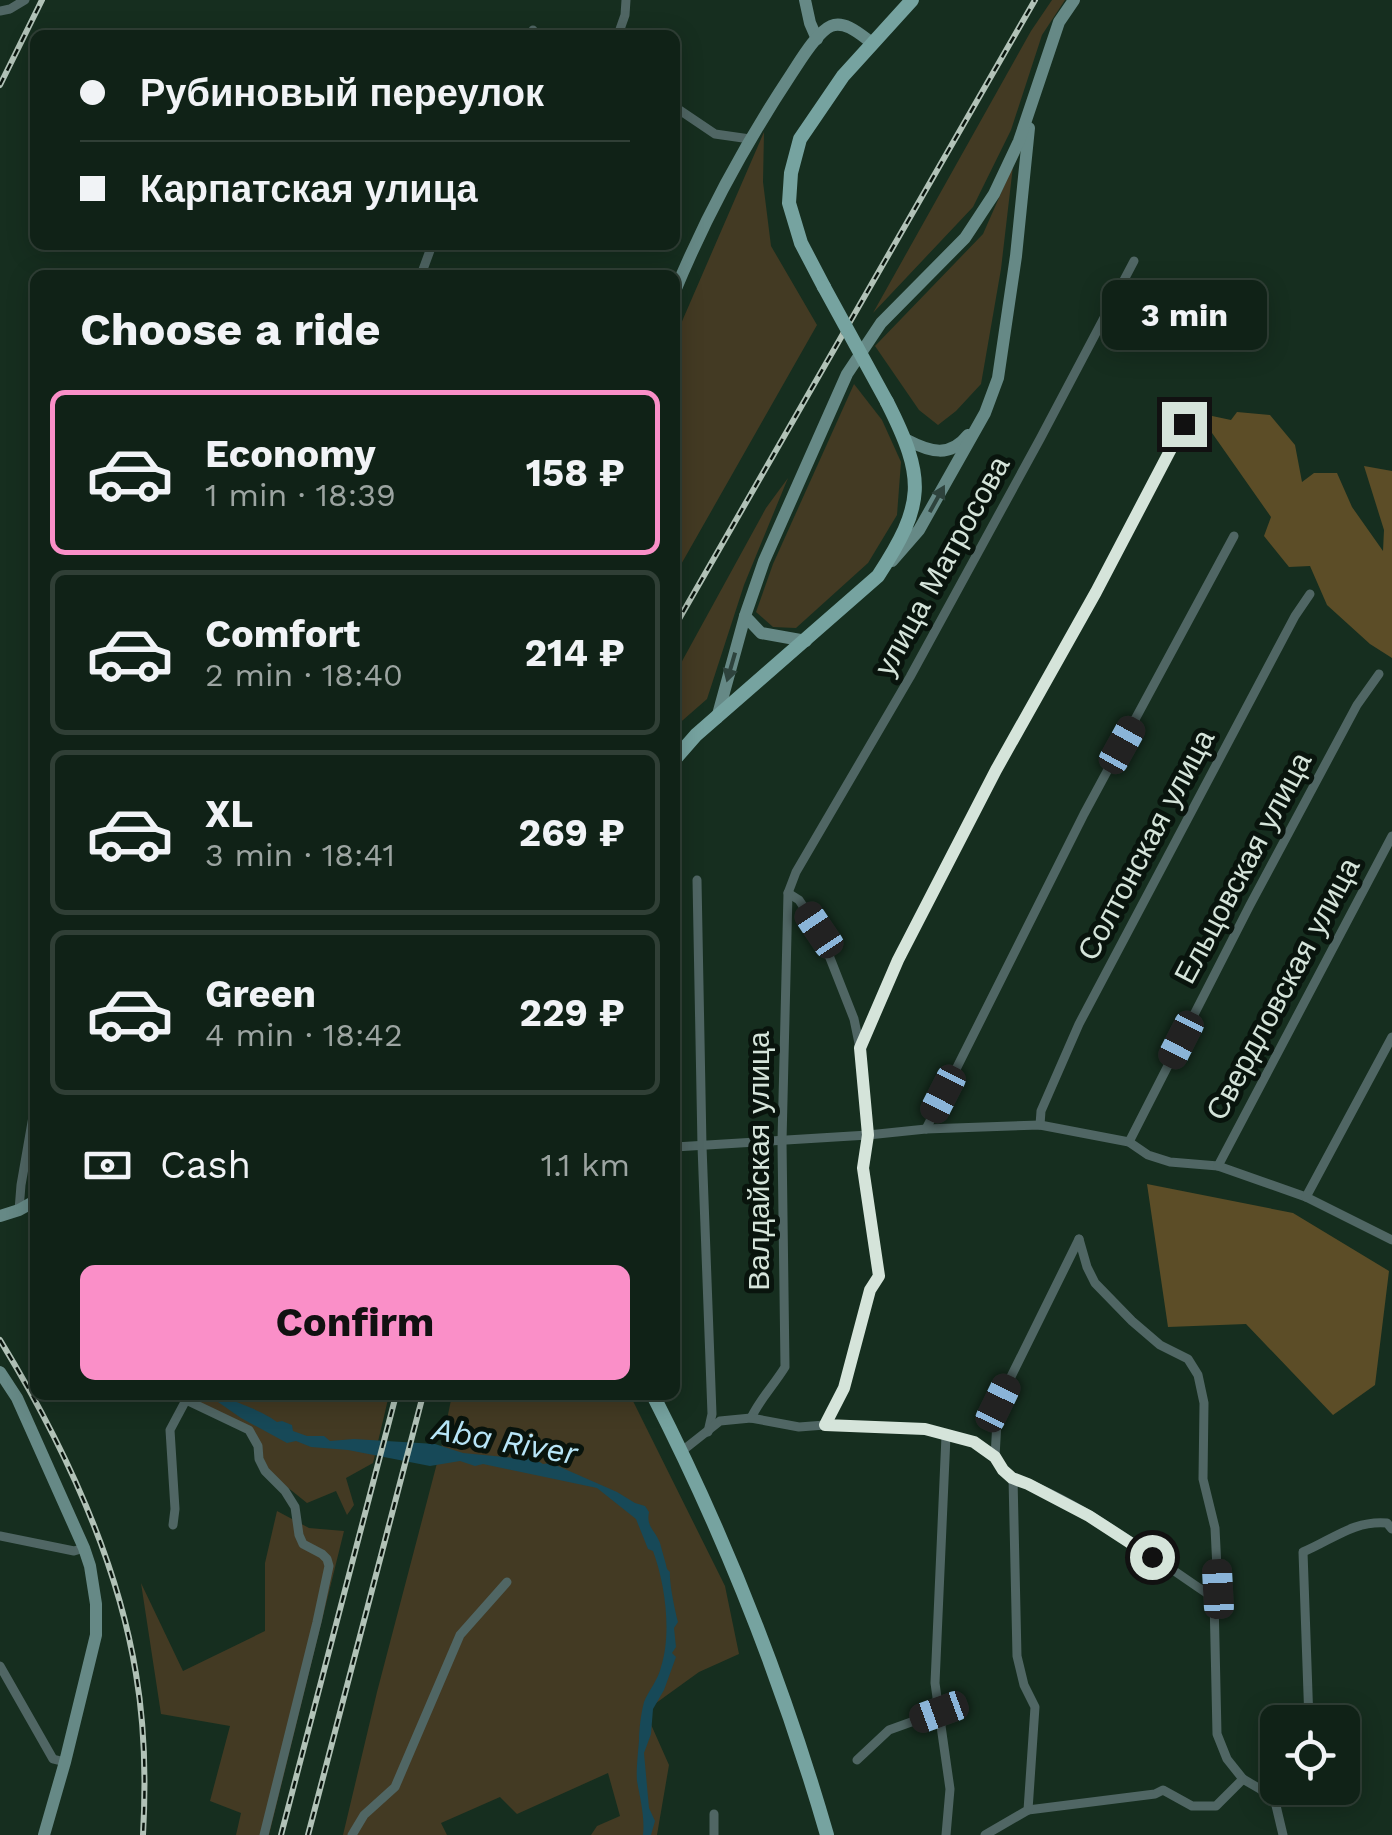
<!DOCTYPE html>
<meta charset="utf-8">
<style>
body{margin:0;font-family:"Work Sans",sans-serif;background:#192a20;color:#f1f3f6;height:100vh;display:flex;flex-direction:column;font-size:38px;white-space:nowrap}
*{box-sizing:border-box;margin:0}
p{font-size:32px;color:#9ca4a1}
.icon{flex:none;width:55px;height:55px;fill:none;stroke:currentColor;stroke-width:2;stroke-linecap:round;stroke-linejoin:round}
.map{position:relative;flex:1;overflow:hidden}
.sheet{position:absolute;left:30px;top:270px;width:650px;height:1130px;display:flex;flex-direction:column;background:#102217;border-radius:15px;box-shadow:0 5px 25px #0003,0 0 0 2px #303f36}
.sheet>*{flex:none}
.hud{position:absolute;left:30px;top:30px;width:650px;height:220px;border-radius:15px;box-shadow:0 5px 25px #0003,0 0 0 2px #303f36;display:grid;align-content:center;height:220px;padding:0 50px;background:#102217}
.controls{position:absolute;left:1260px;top:1705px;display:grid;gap:20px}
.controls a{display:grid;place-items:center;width:100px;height:100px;border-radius:15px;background:#102217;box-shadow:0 5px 25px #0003,0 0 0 2px #303f36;font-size:50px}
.end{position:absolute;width:45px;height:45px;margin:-22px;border:12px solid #d5e4da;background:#111;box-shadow:0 0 0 5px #111}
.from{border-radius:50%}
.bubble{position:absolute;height:70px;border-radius:15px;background:#102217;box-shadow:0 5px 25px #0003,0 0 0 2px #303f36;font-size:32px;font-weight:700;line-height:70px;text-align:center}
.car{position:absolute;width:30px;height:60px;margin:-30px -15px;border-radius:12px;box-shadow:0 0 8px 2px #0007;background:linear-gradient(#222 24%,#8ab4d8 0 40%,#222 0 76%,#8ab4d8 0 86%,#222 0)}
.hud b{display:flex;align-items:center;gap:35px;height:95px;font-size:38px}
.hud b+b{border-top:2px solid #303f36}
.hud i{width:25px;height:25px;background:#f1f3f6}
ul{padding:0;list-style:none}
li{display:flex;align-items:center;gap:30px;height:165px;margin:0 20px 15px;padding:0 30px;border:5px solid #303f36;border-radius:15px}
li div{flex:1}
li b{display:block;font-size:38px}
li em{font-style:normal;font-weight:700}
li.on{border-color:#fa8fc8}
li>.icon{width:90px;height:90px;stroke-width:1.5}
h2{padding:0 50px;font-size:45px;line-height:120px}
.pay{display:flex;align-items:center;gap:25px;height:110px;padding:0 50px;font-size:38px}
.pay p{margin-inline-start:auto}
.primary-button{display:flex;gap:20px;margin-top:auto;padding:20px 50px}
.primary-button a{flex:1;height:115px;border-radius:15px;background:#fa8fc8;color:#111;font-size:40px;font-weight:700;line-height:115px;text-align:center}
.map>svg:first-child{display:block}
</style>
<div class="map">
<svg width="1392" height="1835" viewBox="0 0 1392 1835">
<rect width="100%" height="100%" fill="#162e1f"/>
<g fill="#433a23">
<path d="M1052,0H1065L1042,35L1011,130L973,207L873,313L1031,31Z"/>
<path d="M764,132L763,182L771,246L817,325L675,575V344L680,326Z"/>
<path d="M1013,166L1001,269L981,384L956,411L938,425L919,410L875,346L983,234Z"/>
<path d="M854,384L882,420L901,462L897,515L868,563L796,628L773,627L756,612L773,564Z"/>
<path d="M788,478L744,585L707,699L675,727V674L766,508Z"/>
<path d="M193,1395H389L373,1463L346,1478L354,1505L347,1515L336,1491L307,1503L261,1466L258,1438L195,1399Z"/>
<path d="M452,1395H630L725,1586L739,1654L699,1672L645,1711L669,1765L657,1835H591L597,1826L620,1816L608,1773L517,1814L500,1797L441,1823L447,1835H343L377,1692L442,1444Z"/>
<path d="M277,1511L309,1528L344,1531L269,1835H236L241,1813L210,1801L230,1726L161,1714L141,1583L183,1671L265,1631V1563Z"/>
</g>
<g fill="#5c4d27">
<path d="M1237,412L1270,415L1295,445L1302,482L1314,473H1337L1352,507L1383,551L1384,530L1364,466L1392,471V658L1370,644L1327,605L1310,566L1289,567L1264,536L1271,517L1198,413L1231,420Z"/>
<path d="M1147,1184L1293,1213L1389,1271L1375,1385L1333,1415L1246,1324L1168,1327Z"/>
</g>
<path fill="#174958" d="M208,1395C223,1395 265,1412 277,1422L282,1421L292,1425L293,1431L307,1436H324L330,1441L354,1439L435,1444L463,1453L515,1458L522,1451L543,1464L551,1463L617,1492L635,1503L645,1506L649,1512C646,1527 655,1530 660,1543C662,1551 665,1560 667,1569L670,1572C669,1582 675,1611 678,1622L674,1628L676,1647L672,1653L676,1657L664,1690L653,1709L651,1734L644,1753L649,1808L655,1821L651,1835H643C645,1817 640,1798 637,1781C636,1772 638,1752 639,1741C639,1730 641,1713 644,1702C649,1690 658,1680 661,1667C672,1633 665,1583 653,1551L648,1549L636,1519L597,1488L483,1464L475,1466L460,1461L430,1466L348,1450L311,1447L296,1441L287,1443L241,1418Z"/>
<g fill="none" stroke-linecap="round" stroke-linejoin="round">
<g stroke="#506664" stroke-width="9">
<path d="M0,11L10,9L25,0"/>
<path d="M531,35L533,30"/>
<path d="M618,35L625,15L626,0"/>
<path d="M675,107L715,134L750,139"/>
<path d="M421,275L432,245"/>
<path d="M697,880L702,1146L712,1414L708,1432"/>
<path d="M788,893L799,900L819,930L854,1019L860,1048L868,1135L863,1168L879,1276L870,1290L844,1388L825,1425"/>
<path d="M860,1048L898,961L996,770L1095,592L1184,423"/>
<path d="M1040,1125L1041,1111L1079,1024L1295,616L1310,594"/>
<path d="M926,1129L1084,814L1234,536"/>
<path d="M1129,1142L1250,905L1357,705L1379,674"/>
<path d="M675,1147L868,1135L926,1129L1040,1125L1129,1142L1148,1155L1170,1162L1218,1166L1306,1197L1392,1240"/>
<path d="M1218,1166L1392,836"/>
<path d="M1306,1197L1392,1037"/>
<path d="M19,1210L21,1185L35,1105"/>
<path d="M1079,1239L1087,1267L1095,1283L1132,1321L1160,1345L1188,1359L1198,1375L1204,1403L1203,1479L1215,1528L1218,1589L1214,1598L1217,1734L1227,1759L1243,1779L1274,1797L1283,1835"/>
<path d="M186,1400L249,1430L258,1446L259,1459L265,1471L285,1491L295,1507L299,1535L303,1544L322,1554L327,1559L329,1566L317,1622L264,1835"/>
<path d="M751,1418C760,1399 774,1385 785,1367L782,1141L788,893L796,872L910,677L1040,439L1134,261"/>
<path d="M682,1451L720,1421L751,1418L799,1427L825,1425L925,1429L973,1442L995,1457"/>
<path d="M1013,1478C1079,1500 1155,1559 1214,1598"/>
<path d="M173,1525L175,1509L170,1430L186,1400L181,1395"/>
<path d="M0,1536L74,1551L84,1548"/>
<path d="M0,1666L53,1759L65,1762"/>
<path d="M939,1712L950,1789L946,1835"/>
<path d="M1309,1722L1303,1552C1332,1540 1354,1520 1387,1523L1392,1529"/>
<path d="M857,1760L889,1730L939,1712L935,1683L946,1436"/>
<path d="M1274,1797L1299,1788"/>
<path d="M1028,1810L1155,1794L1163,1790L1192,1806H1216L1243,1779"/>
<path d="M714,1814V1835"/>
<path d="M352,1835L364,1815L395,1787L460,1635L507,1582"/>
<path d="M985,1835L1028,1810L1035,1707L1024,1685L1017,1656L1013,1478L1003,1470L995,1457L998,1403L1079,1239"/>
</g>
<g stroke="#668986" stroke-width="12">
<path d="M805,0L810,23L817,39"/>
<path d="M675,291C706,216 747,141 792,73C800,61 817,32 831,26C845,20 861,35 872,43"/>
<path d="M907,440C930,452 950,458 968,435"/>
<path d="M892,561L919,530L985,413L998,378L1016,256L1029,128"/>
<path d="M745,616L761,633L806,641"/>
<path d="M717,718L745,616L764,561L847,374L881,323L965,238L994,194L1019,141L1059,22L1074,0"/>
<path d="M0,1216L19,1210L35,1201"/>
<path d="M0,1372L17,1398L84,1548L90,1566L96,1604V1635L65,1762L44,1835"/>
</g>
<g stroke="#76a3a0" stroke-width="14">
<path d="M824,287L801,243L789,203L791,173L800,139L843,76L912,0"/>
<path d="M675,759L696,735L878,576C925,504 926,479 887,402"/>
<path d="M653,1395C725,1536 783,1683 827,1835"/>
</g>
<defs>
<g id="rail">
<path d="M0,85L42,0"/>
<path d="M675,626L1035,0"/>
<path d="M0,1340C61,1440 117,1557 136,1674C145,1727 146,1781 143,1835"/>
<path d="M281,1835L396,1395"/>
<path d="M308,1835L423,1395"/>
</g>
</defs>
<use href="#rail" stroke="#b1c2b7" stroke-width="6"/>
<use href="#rail" stroke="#09140d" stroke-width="2.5" stroke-dasharray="8" stroke-linecap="butt"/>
<path stroke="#76a3a0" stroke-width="14" d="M824,287L887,402"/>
</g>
<defs><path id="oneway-solid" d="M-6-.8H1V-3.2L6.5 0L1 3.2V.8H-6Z" transform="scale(2.5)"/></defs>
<g fill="#2e433d">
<use href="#oneway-solid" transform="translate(937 499) rotate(-61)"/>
<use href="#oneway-solid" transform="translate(731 667) rotate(106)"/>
</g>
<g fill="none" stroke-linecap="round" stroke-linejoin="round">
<path stroke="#d5e4da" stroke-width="12" d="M1152,1557L1089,1516L1028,1484L1012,1478L1003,1470L995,1457L974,1442L925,1429L825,1425L844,1388L870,1290L879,1276L863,1168L868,1135L860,1048L898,960L996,770L1096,592L1184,424"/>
</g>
<g text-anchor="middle" stroke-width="10" stroke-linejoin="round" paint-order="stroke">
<g font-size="30" fill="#d5e4da" stroke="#09140d">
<text transform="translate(942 566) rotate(-61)" y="10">улица Матросова</text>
<text transform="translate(1146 845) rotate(-62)" y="10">Солтонская улица</text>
<text transform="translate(1243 868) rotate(-62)" y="10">Ельцовская улица</text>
<text transform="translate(1283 989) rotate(-62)" y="10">Свердловская улица</text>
<text transform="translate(759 1161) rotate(-90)" y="10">Валдайская улица</text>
</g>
<g font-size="32" font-style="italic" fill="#b8e6f8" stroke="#09140d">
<text transform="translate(505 1441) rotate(10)" y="11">Aba River</text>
</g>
</g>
</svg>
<div class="controls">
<a><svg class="icon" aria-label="locate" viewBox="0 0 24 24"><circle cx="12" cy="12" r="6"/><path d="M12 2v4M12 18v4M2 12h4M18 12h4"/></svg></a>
</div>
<i class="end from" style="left:1152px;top:1557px"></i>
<i class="end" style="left:1184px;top:424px"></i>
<div class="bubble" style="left:1102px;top:280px;width:165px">3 min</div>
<i class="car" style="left:1122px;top:745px;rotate:29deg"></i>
<i class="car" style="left:819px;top:930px;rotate:326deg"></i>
<i class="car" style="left:1181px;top:1040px;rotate:207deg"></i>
<i class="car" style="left:943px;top:1094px;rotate:207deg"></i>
<i class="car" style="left:998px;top:1403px;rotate:26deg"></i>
<i class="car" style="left:1218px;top:1589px;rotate:357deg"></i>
<i class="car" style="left:939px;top:1712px;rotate:250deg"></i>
<div class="hud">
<b><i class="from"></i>Рубиновый переулок</b>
<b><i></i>Карпатская улица</b>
</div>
<section class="sheet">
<h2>Choose a ride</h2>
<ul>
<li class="on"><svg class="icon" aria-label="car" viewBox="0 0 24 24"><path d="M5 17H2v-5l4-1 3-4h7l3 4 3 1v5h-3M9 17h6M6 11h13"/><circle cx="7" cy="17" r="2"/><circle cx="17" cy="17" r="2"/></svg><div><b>Economy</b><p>1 min · 18:39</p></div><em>158 ₽</em></li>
<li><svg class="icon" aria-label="car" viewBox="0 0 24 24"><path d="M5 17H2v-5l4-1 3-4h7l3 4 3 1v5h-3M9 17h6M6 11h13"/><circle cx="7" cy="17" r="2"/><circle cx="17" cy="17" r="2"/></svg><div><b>Comfort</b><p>2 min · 18:40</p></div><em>214 ₽</em></li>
<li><svg class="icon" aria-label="car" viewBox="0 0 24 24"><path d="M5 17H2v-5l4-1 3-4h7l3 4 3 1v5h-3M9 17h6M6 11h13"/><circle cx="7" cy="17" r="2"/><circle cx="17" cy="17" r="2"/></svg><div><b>XL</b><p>3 min · 18:41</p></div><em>269 ₽</em></li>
<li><svg class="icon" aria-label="car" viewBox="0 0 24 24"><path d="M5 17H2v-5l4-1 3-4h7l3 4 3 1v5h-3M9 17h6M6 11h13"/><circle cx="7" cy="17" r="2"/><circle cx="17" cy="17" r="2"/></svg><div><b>Green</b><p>4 min · 18:42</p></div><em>229 ₽</em></li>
</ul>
<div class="pay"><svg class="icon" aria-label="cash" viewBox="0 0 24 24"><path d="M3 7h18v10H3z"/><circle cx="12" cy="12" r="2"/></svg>Cash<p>1.1 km</p></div>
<div class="primary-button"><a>Confirm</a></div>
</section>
</div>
